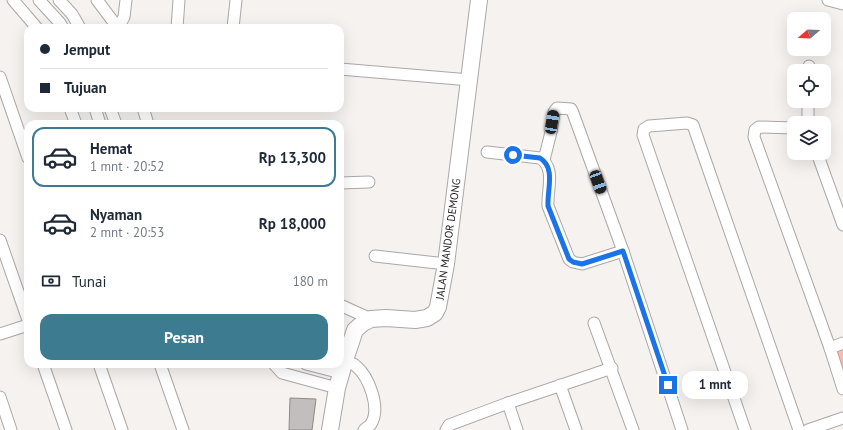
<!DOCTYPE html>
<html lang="id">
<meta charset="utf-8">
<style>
body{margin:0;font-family:"PT Sans",sans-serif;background:#f2f2f3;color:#1f2937;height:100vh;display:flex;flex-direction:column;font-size:15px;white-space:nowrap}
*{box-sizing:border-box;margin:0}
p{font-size:13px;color:#747a83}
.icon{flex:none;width:22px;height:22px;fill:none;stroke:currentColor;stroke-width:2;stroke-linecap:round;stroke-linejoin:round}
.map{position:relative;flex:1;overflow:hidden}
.sheet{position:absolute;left:24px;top:120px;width:320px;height:248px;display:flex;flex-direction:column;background:#fff;border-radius:12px;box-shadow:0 4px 16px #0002}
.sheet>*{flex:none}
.guide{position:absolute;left:24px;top:24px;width:320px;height:88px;border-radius:12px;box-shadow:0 4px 16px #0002;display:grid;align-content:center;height:88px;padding:0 16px;background:#fff}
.needle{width:26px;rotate:251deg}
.controls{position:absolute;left:787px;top:12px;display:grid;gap:8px}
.controls a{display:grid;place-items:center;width:44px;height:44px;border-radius:8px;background:#fff;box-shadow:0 4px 16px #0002;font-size:20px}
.end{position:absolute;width:18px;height:18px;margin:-9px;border:5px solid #1a73e8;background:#fff;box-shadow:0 0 0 2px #fff}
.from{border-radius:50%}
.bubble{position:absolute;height:28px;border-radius:12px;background:#fff;box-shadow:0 4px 16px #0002;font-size:13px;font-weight:700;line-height:28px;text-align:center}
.car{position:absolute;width:12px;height:24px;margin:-12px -6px;border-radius:5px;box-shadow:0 0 3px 1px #0007;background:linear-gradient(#222 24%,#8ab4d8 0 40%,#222 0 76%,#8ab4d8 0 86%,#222 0)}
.guide b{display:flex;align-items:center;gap:14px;height:38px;font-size:15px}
.guide b+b{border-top:1px solid #e0e1e3}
.guide i{width:10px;height:10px;background:#1f2937}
ul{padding:7px 0 0;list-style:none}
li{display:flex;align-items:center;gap:12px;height:60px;margin:0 8px 6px;padding:0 8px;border:2px solid transparent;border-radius:12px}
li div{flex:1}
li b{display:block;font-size:15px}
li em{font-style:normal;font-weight:700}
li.current{border-color:#3d7c90}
li>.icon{width:36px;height:36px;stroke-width:1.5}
.pay{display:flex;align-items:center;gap:10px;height:44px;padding:0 16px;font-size:15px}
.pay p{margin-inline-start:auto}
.action{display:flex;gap:8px;margin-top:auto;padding:8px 16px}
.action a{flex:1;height:46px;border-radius:12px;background:#3d7c90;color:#fff;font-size:16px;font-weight:700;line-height:46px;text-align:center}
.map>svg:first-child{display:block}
</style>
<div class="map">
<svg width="843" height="430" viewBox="0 0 843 430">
<rect width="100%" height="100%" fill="#f6f2f0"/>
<path fill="#fabca5" d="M843,348V373L836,351Z"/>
<path fill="#c2bebd" stroke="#8d8988" d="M290,398L316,399L312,430H289Z"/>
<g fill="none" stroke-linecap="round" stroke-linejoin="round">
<defs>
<g id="street">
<path d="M13,0L37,28"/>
<path d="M39,0L60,23L63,28"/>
<path d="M59,0L72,14L80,28"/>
<path d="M97,0L118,28L124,17L126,0"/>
<path d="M828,0L843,4"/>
<path d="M177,28L179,0"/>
<path d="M233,28L236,0"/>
<path d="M340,69L470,80"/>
<path d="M809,71V66"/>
<path d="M0,77L28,158"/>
<path d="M70,108L76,124"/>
<path d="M95,108L100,124"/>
<path d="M110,108L116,124"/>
<path d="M143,108L148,124"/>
<path d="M808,123V101"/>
<path d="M794,128L759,127L755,130L754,137L830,348L843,389"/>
<path d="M487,152L540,158C556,168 547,190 548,206L569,259L573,262L582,264L623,251"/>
<path d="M817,153L843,225"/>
<path d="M544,160L551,132L554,112L557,108L571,109L573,113L623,251L682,430"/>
<path d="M340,183L369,182"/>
<path d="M0,240L28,320"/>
<path d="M375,256L446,264"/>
<path d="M340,305L371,319"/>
<path d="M594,323L633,430"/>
<path d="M0,334L28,325"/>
<path d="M830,348L843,343"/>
<path d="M345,360C348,362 353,363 356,366C369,377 381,408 371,424C370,426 366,428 364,430"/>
<path d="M43,364L66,430"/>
<path d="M99,364L122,430"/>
<path d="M160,364L183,430"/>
<path d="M274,364L282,373L337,388"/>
<path d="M306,364L341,373"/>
<path d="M560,385L576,430"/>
<path d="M0,397L11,430"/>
<path d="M508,403L517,430"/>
<path d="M446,430L449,425L508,403L612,368"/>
<path d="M745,430L643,135L644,129L649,126L687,123L693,125L799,430"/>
<path d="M808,430L843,418"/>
</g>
<path id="secondary" d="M330,430L337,388L345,360L355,330L363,323L371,319L386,318L415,320L427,318L435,313L438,307L446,264L479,0"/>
</defs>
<use href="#street" stroke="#aba7a6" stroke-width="13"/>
<use href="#secondary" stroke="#aba7a6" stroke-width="18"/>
<use href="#street" stroke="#fff" stroke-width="11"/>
<use href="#secondary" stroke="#fff" stroke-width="16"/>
</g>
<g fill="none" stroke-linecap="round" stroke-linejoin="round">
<path stroke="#1a73e8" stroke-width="5" d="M513,155L540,158C556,168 547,190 548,206L569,259L573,262L582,264L623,251L668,385"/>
</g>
<g text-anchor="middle" stroke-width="4" stroke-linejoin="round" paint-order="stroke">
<g font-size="11" fill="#1d1b1b" stroke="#fff">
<text transform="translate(448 239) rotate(-82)" y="4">JALAN MANDOR DEMONG</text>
</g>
</g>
</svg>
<div class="controls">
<a><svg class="needle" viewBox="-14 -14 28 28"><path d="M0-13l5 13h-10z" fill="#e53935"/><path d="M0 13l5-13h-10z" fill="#747a83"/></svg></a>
<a><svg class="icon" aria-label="locate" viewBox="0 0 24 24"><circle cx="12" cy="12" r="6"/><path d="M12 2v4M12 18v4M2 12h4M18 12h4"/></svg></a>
<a><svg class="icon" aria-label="layers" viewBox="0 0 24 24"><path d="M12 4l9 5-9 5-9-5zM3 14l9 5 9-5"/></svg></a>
</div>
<i class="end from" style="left:513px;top:155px"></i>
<i class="end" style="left:668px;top:385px"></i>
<div class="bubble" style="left:682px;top:371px;width:66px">1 mnt</div>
<i class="car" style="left:552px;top:122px;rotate:9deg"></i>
<i class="car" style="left:598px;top:182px;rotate:160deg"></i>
<div class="guide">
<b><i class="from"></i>Jemput</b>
<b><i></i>Tujuan</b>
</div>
<section class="sheet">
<ul>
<li class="current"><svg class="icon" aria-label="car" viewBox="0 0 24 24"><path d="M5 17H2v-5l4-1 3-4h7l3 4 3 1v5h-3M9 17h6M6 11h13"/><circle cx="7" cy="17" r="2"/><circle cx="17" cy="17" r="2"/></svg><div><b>Hemat</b><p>1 mnt · 20:52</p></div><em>Rp 13,300</em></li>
<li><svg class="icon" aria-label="car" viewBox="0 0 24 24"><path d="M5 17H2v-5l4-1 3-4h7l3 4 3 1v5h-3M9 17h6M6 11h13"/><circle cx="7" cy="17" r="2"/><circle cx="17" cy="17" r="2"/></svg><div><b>Nyaman</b><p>2 mnt · 20:53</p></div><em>Rp 18,000</em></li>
</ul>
<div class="pay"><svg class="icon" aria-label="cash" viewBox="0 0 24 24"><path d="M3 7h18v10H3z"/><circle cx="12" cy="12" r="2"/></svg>Tunai<p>180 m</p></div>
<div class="action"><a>Pesan</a></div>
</section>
</div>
